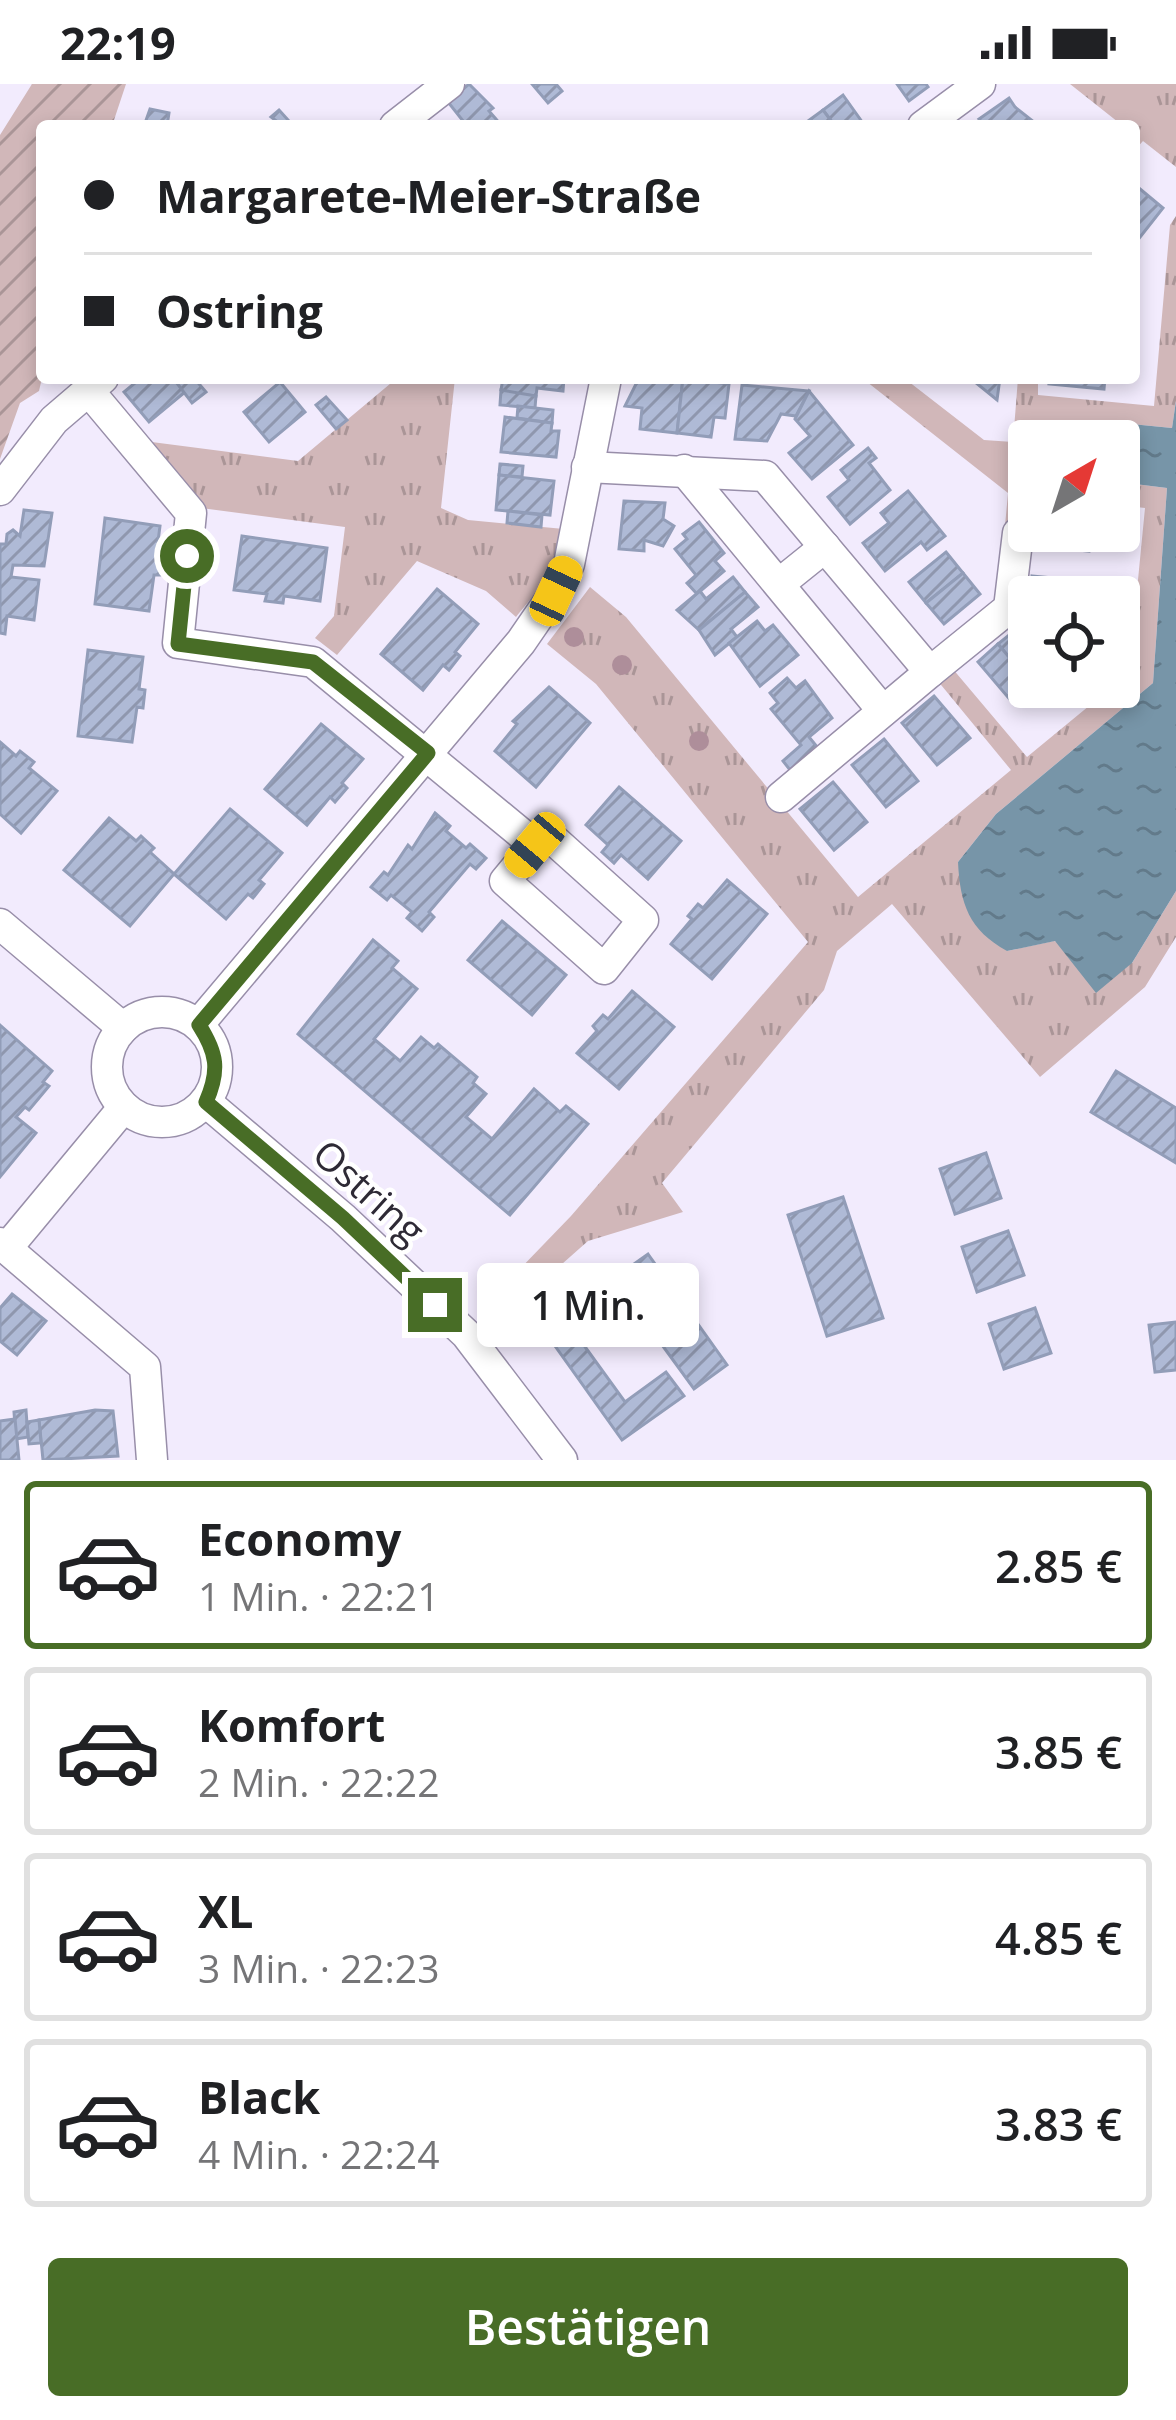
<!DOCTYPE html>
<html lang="de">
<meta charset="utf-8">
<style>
body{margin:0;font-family:"Open Sans",sans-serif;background:#f2f2f2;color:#202124;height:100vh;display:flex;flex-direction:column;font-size:45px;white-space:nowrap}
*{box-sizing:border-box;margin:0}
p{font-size:39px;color:#757577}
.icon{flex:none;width:66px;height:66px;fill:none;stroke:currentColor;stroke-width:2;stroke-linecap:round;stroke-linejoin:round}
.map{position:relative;height:1376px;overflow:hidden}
.side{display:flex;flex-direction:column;background:#fff;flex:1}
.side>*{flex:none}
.hud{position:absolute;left:36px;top:36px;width:1104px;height:264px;border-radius:12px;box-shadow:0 6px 18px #0003;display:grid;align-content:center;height:264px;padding:0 48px;background:#fff}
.needle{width:78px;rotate:39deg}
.tools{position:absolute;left:1008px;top:336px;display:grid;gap:24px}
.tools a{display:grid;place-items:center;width:132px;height:132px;border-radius:12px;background:#fff;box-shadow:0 6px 18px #0003;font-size:60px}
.end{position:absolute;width:54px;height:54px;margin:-27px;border:15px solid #486d26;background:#fff;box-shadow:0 0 0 6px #fff}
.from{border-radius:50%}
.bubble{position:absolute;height:84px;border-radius:12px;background:#fff;box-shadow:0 6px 18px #0003;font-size:39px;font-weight:600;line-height:84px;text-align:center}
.car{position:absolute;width:36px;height:72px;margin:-36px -18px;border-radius:15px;box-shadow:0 0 9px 3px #0007;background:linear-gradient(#f5c518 24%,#345 0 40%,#f5c518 0 76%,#345 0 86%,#f5c518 0)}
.hud b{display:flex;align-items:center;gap:42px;height:114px;font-size:45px}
.hud b+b{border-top:3px solid #e0e0e0}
.hud i{width:30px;height:30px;background:#202124}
ul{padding:21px 0 0;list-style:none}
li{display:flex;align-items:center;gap:36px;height:168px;margin:0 24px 18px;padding:0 24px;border:6px solid #e0e0e0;border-radius:12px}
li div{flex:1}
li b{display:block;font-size:45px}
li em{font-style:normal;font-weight:600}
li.current{border-color:#486d26}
li>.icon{width:108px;height:108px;stroke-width:1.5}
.action{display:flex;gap:24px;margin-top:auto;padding:24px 48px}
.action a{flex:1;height:138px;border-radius:12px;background:#486d26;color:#fff;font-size:48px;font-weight:600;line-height:138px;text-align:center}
.status{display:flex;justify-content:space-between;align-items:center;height:84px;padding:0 60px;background:#fff;direction:ltr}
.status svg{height:33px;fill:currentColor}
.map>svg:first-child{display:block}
</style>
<div class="status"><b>22:19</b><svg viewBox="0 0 49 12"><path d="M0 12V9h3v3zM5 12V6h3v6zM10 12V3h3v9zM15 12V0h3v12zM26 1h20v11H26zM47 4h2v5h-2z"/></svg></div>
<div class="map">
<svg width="1176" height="1376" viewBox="0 0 1176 1376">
<defs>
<pattern id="park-tufts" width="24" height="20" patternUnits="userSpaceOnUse" patternTransform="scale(3)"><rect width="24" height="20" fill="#d1b7b9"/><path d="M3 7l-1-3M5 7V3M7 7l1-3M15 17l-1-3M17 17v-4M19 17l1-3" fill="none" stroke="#aa9597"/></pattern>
<pattern id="garden-furrows" width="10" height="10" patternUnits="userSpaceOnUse" patternTransform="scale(3)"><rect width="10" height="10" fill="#d1b7b9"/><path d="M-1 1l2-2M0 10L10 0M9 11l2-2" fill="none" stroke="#aa9597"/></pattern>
<pattern id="water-ripples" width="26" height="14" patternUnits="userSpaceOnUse" patternTransform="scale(3)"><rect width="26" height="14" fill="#7795a8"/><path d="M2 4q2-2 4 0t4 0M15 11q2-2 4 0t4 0" fill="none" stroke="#627a8a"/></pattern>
<pattern id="building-hatch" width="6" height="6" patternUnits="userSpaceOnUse" patternTransform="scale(3)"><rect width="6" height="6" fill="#afbad6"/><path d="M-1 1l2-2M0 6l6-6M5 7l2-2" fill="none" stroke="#8f97ae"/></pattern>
</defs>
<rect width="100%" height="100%" fill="#f2ebfd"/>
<g fill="url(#park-tufts)">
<path d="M1070,0H1176V83L1143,57L1134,67V42H1123Z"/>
<path d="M1176,132V317L1172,344L1111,338L1109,357H1029L1024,443L1005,442L1008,409L862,294H904L984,356L1013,358L1018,294H1038V311L1154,322L1170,141Z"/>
<path d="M397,294H455L441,424L468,436L564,445C558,482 539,505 516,533L486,507L417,477L337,571L315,554L334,532L345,443L201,424L144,357L298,377Z"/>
<path d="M1119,398L1167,404L1153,599L996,730L958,778L1007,867L1054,857L1132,879L1176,807V853L1145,903L1040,993L892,820L837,867L824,906L662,1099L683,1128L588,1157L501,1234L488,1218L571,1132L808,858L596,600L547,560L590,503L626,533L858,813L1011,686L937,596L952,584L1027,673L1112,603H1119V597L1129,588L1145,424L1119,421Z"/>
</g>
<path fill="url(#garden-furrows)" d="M32,0H126L112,42H42V294L39,307L20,319L0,375V51Z"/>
<path fill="url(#water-ripples)" d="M1176,317V807L1132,879L1096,909L1055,857L1007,867C969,846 960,820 958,778L996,730L1153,599L1167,404L1119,398V357H1109L1111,338L1172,344Z"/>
<g fill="url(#building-hatch)" stroke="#929db8" stroke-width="3">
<path d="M469,0L493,24L489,27L502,42H467L448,18Z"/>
<path d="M532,0H556L562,7L548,19Z"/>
<path d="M897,0H926L928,3L909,17Z"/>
<path d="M843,11L865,42H835L823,26Z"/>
<path d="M1009,14L1015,23L1039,42H985L979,35Z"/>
<path d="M150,25L169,29L167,42H144Z"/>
<path d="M279,26L289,37L283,42L271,33Z"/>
<path d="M823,26L835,42H806L804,40Z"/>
<path d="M1134,100L1163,124L1137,157L1134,155Z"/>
<path d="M141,294H173L185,308L149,338L124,308Z"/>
<path d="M173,294H194L206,308L192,319Z"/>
<path d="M503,294H564L563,307L537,304L536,312L508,309L501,306Z"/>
<path d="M639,294H683L677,349L640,345L642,324L625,322Z"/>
<path d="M683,294L729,300L725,334L714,333L711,353L677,349Z"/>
<path d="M970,294H1000L997,316Z"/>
<path d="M1050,294H1105L1104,305L1049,300Z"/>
<path d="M280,298L305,328L269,358L244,328Z"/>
<path d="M742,301L809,307L796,332L781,330L767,357L735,355Z"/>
<path d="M501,306L536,312L535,324L500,321Z"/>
<path d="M809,307L853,361L812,395L789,369L810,352L795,335Z"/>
<path d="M326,313L347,336L336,345L316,321Z"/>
<path d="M518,322L553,326L552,339L517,334Z"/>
<path d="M505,333L552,339L551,347H559L556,373L501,368Z"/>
<path d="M868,364L876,374L869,379L890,406L850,440L828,413L849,396L841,386Z"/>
<path d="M500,380L523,382L522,393L499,391Z"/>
<path d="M499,391L554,397L550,431L496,426Z"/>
<path d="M908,407L945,452L927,466L921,458L885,487L863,459L889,439L881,429Z"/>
<path d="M624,417L665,419L663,435L674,442L663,462L644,456V467L619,465Z"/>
<path d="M24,426L52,429L44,482L13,481L11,493L39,496L34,536L7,532L5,550L0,549V460H6L7,450L13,446L20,452Z"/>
<path d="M508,427L542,431L541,443L507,439Z"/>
<path d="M105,434L160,442L156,473L162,474L160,491H154L149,527L95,520Z"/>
<path d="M699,438L724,469L715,477L724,487L697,510L687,499L696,491L675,465L687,455L683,450Z"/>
<path d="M1037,447H1091L1089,467L1035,462Z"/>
<path d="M242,452L327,464L320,517L284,512L283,519L265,517L267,510L234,506Z"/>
<path d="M946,468L963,489L926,519L909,498Z"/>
<path d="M963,489L980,510L944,540L926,519Z"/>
<path d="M1032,492L1086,497L1085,513L1030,512Z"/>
<path d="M733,493L745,508L699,546L677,526L700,507L706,515Z"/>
<path d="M437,505L478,540L455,568L460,572L449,586L443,581L423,606L381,570Z"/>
<path d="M745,508L758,523L731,545L737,553L715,571L699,546Z"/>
<path d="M757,537L765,547L773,541L798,571L760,602L729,559Z"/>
<path d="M1019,543L1029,555V597L998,560Z"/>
<path d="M998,560L1029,597L1030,603L1012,618L978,578Z"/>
<path d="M88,566L143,573L139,605L145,606L143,624L137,623L132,658L78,652Z"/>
<path d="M787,594L796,604L805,597L832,634L809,653L818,664L790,686L783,677L801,661L771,625L778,619L770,609Z"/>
<path d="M549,603L590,639L536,703L495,667L517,640L513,637Z"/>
<path d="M934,612L970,654L937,681L902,639Z"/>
<path d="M321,640L363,675L342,699L347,704L335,718L330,713L307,741L265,705Z"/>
<path d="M884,655L918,697L886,723L852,681Z"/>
<path d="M0,658L16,672L20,667L34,678L29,684L57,707L21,749L0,730Z"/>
<path d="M833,698L867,738L834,766L800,725Z"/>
<path d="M619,703L681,757L648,795L621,771L614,779L602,768L608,761L586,741Z"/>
<path d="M230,725L282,769L259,796L264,800L253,814L248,810L226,835L174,790Z"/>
<path d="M435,729L450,742L446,747L466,764L470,760L486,774L476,785L470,780L429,828L434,833L422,847L407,834L412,828L391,811L387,816L371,803L384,788L388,791L408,761L412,765Z"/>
<path d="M109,734L136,757L141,752L154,764L150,768L174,790L130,842L64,786Z"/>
<path d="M727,796L767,830L712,895L671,860L692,835L688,832L698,820L703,824Z"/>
<path d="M502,837L566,891L532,931L468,876Z"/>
<path d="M373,856L398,877L392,884L417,905L374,955L400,977L421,953L434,964L438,960L477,993L473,999L486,1010L466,1033L492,1055L534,1005L560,1028L566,1022L588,1040L510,1131L298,950Z"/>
<path d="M632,907L674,943L619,1005L577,969L597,947L593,942L603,931L608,935Z"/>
<path d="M0,941L52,987L43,998L49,1002L29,1026L25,1023L16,1033L36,1049L0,1093Z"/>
<path d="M1116,987L1176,1024V1079L1091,1028Z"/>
<path d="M986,1069L1001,1114L955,1130L940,1085Z"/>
<path d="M843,1113L883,1234L827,1252L788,1131Z"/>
<path d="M1008,1147L1024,1191L977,1208L962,1163Z"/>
<path d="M648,1170L665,1194L589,1248L572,1224Z"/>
<path d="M12,1210L46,1237L17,1271L0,1257V1224Z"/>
<path d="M683,1219L727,1281L694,1305L649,1243Z"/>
<path d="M1035,1224L1051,1269L1004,1285L989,1240Z"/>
<path d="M562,1231L625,1318L666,1288L684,1312L622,1356L543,1245Z"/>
<path d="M1176,1238V1286L1155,1288L1149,1241Z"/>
<path d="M26,1326L28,1353L16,1355L14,1328Z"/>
<path d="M95,1326L113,1327L118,1372L43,1376L39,1336Z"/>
<path d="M15,1335L19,1376H0V1337Z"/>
<path d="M39,1336L41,1359L29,1360L27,1338Z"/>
</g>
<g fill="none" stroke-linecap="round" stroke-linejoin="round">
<defs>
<g id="minor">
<path d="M395,42L449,0"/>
<path d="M923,42L980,0"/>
<path d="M88,306L191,429L178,559L313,578L535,761L545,748L643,836L604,885L505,797L535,761"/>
<path d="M587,383L765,392L930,588L1009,524L1018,449"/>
<path d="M684,386L883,627"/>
<path d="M0,406L54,336L103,294"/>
<path d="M779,500L825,463"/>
<path d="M781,713L930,588"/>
<path d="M0,840L123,944"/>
<circle cx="162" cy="983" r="55"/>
<path d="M198,941L521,558L556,507L569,480L606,294"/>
<path d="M206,1018L343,1134L466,1250L562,1376"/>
<path d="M0,1159L145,1283L152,1376"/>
<path d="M7,1164L124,1023"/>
</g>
</defs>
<use href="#minor" stroke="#988ea9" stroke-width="33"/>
<use href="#minor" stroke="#fff" stroke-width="30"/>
</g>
<g fill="#ae8e9a">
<circle cx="574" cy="553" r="10"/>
<circle cx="622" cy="581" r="10"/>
<circle cx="699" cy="657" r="10"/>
</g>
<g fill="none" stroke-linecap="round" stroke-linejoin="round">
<path stroke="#486d26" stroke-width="15" d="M187,472L178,560L313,578L428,669L199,941C217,969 220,986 206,1018L343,1134L435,1221"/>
</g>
<g text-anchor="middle" stroke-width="9" stroke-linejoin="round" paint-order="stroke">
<g font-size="39" fill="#2e2a35" stroke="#fff">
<text transform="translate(369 1108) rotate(42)" y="14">Ostring</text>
</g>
</g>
</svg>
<div class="tools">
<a><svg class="needle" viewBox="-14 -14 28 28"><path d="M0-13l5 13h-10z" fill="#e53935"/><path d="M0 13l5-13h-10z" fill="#757577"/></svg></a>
<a><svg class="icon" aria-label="locate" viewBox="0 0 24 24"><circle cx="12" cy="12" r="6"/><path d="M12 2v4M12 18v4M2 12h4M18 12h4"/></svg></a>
</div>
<i class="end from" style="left:187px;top:472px"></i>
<i class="end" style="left:435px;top:1221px"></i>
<div class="bubble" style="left:477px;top:1179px;width:222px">1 Min.</div>
<i class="car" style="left:556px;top:507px;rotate:25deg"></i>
<i class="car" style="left:535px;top:761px;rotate:220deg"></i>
<div class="hud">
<b><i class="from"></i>Margarete-Meier-Straße</b>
<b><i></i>Ostring</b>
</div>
</div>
<section class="side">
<ul>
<li class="current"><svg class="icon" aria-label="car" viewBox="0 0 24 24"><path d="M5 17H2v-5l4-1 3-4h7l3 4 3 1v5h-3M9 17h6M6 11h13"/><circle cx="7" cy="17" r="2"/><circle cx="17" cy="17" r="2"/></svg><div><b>Economy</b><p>1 Min. · 22:21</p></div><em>2.85 €</em></li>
<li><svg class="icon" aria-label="car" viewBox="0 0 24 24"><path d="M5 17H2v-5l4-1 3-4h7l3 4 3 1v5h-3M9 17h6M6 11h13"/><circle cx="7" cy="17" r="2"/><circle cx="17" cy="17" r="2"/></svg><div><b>Komfort</b><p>2 Min. · 22:22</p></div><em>3.85 €</em></li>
<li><svg class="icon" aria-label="car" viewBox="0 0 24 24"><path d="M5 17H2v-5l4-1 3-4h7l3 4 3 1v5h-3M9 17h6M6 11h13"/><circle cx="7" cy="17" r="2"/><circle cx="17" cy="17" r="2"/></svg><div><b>XL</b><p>3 Min. · 22:23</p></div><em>4.85 €</em></li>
<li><svg class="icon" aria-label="car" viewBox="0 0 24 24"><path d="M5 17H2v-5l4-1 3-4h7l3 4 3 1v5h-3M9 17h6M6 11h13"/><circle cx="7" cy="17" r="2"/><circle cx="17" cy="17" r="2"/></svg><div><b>Black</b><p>4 Min. · 22:24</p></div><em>3.83 €</em></li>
</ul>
<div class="action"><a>Bestätigen</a></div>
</section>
